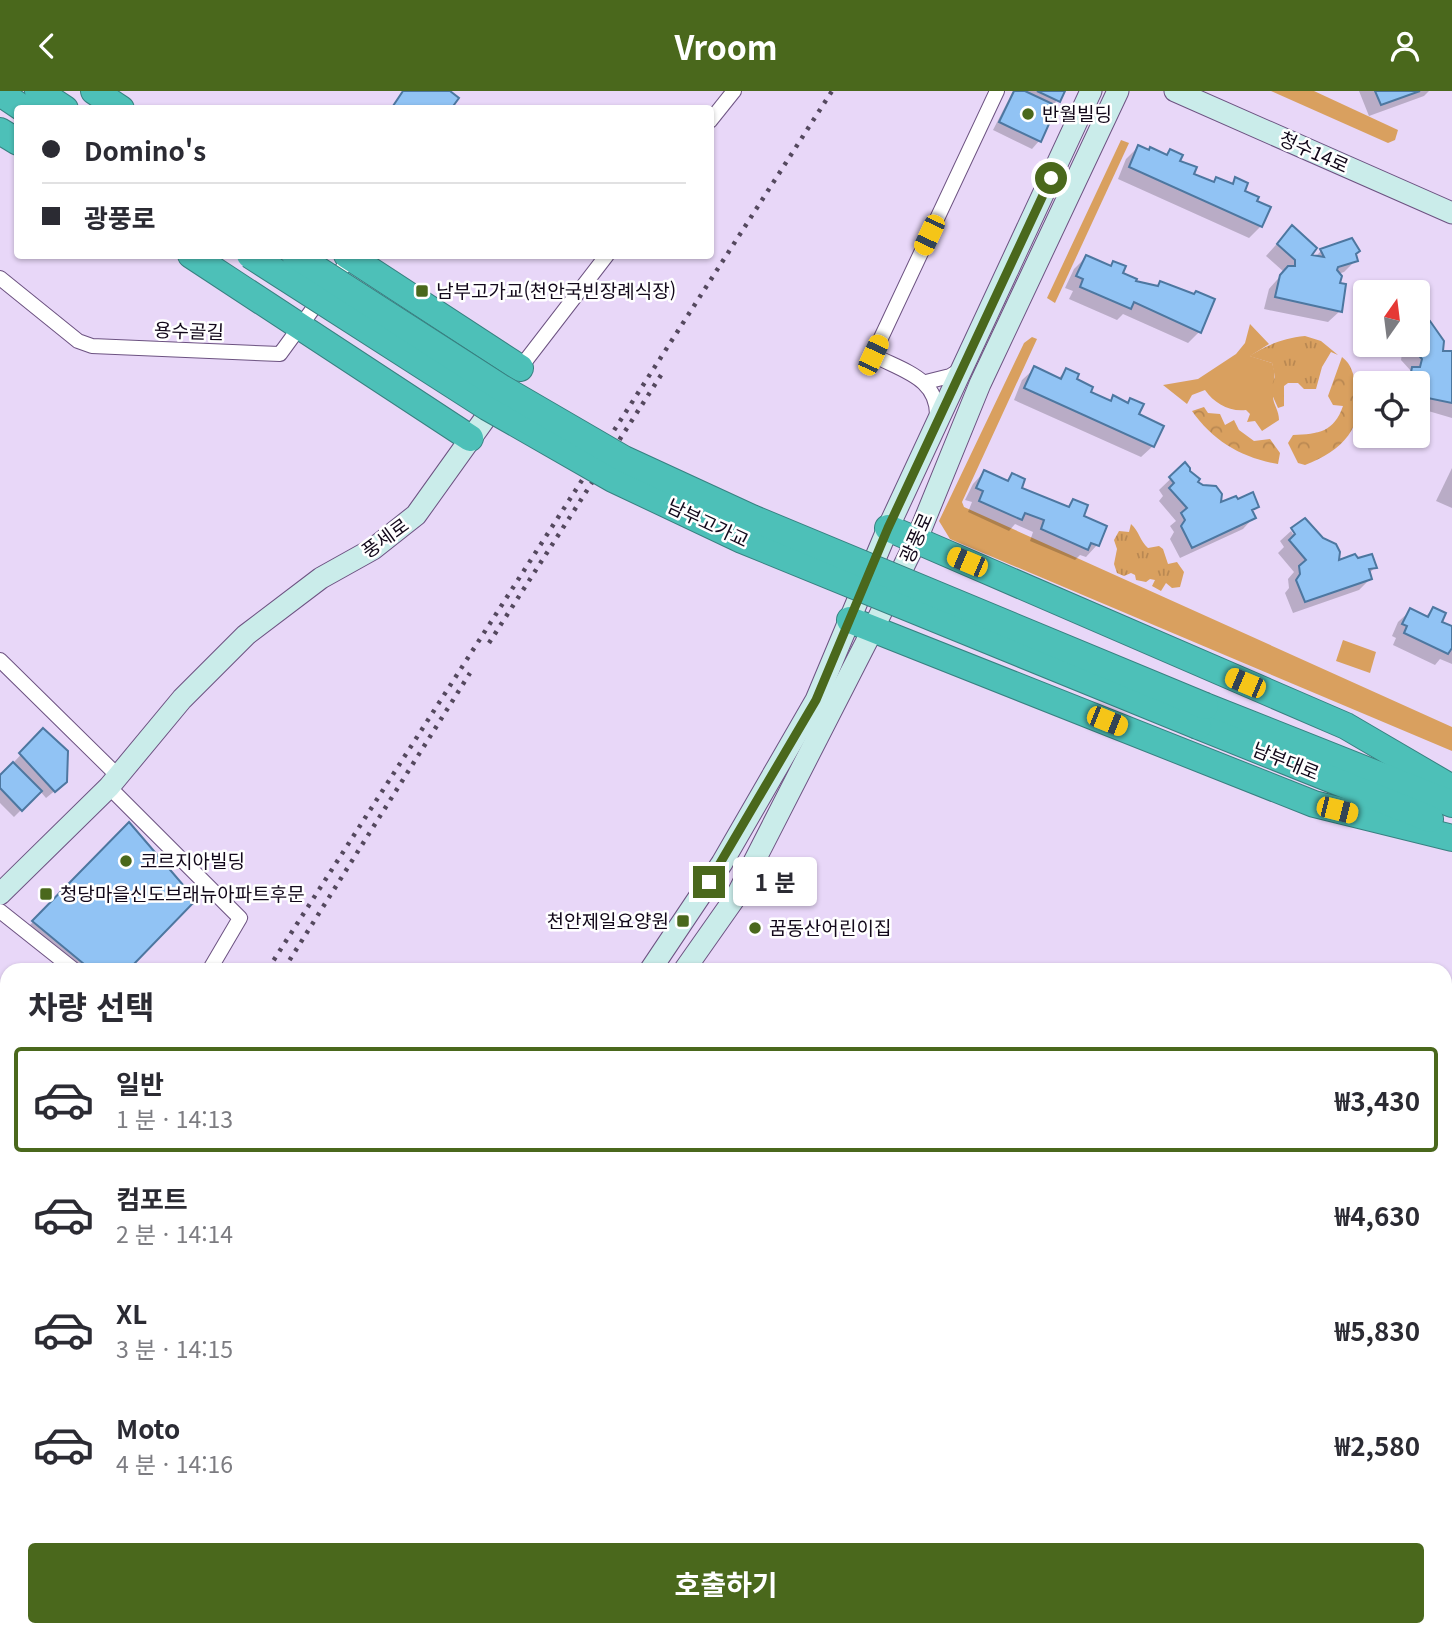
<!DOCTYPE html>
<html lang="ko">
<meta charset="utf-8">
<style>
body{margin:0;font-family:Georgia,"Noto Sans KR",serif;background:#f7f7f7;color:#2b2b33;height:100vh;display:flex;flex-direction:column;font-size:26px;white-space:nowrap}
*{box-sizing:border-box;margin:0}
p{font-size:23px;color:#7c7c81}
.icon{flex:none;width:38px;height:38px;fill:none;stroke:currentColor;stroke-width:2;stroke-linecap:round;stroke-linejoin:round}
.map{position:relative;flex:1;overflow:hidden}
.side{position:absolute;left:0px;top:872px;width:1452px;height:674px;display:flex;flex-direction:column;background:#fff;border-radius:21px 21px 0 0;box-shadow:0 2px 5px #0004}
.side>*{flex:none}
.top-card{position:absolute;left:14px;top:14px;width:700px;height:154px;border-radius:7px;box-shadow:0 2px 5px #0004;display:grid;align-content:center;height:154px;padding:0 28px;background:#fff}
.needle{width:46px;rotate:14deg}
.controls{position:absolute;left:1353px;top:189px;display:grid;gap:14px}
.controls a{display:grid;place-items:center;width:77px;height:77px;border-radius:7px;background:#fff;box-shadow:0 2px 5px #0004;font-size:35px}
.end{position:absolute;width:32px;height:32px;margin:-16px;border:9px solid #4a681c;background:#fff;box-shadow:0 0 0 4px #fff}
.from{border-radius:50%}
.bubble{position:absolute;height:49px;border-radius:7px;background:#fff;box-shadow:0 2px 5px #0004;font-size:23px;font-weight:700;line-height:49px;text-align:center}
.car{position:absolute;width:21px;height:42px;margin:-21px -10px;border-radius:9px;box-shadow:0 0 5px 2px #0007;background:linear-gradient(#f5c518 24%,#345 0 40%,#f5c518 0 76%,#345 0 86%,#f5c518 0)}
.top-card b{display:flex;align-items:center;gap:24px;height:66px;font-size:26px}
.top-card b+b{border-top:2px solid #e1e1e2}
.top-card i{width:18px;height:18px;background:#2b2b33}
ul{padding:0;list-style:none}
li{display:flex;align-items:center;gap:21px;height:105px;margin:0 14px 10px;padding:0 14px;border:4px solid transparent;border-radius:7px}
li div{flex:1}
li b{display:block;font-size:26px}
li em{font-style:normal;font-weight:700}
li.current{border-color:#4a681c}
li>.icon{width:63px;height:63px;stroke-width:1.5}
h2{padding:0 28px;font-size:32px;line-height:84px}
.button{display:flex;gap:14px;margin-top:auto;padding:14px 28px}
.button a{flex:1;height:80px;border-radius:7px;background:#4a681c;color:#fff;font-size:28px;font-weight:700;line-height:80px;text-align:center}
header{display:flex;justify-content:space-between;align-items:center;height:91px;padding:0 28px;background:#4a681c;color:#fff;font-size:32px;font-weight:700}
.map>svg:first-child{display:block}
</style>
<header><svg class="icon" aria-label="back" viewBox="0 0 24 24"><path d="M15 5l-7 7 7 7"/></svg>Vroom<svg class="icon" aria-label="person" viewBox="0 0 24 24"><circle cx="12" cy="8" r="4"/><path d="M4 21q1-7 8-7t8 7"/></svg></header>
<div class="map">
<svg width="1452" height="1545" viewBox="0 0 1452 1545">
<defs>
<pattern id="forest-crowns" width="20" height="18" patternUnits="userSpaceOnUse" patternTransform="scale(1.75)"><rect width="20" height="18" fill="#d9a05f"/><path d="M2 6a3 3 0 1 1 6 0M12 15a3 3 0 1 1 6 0" fill="none" stroke="#b98852"/></pattern>
<pattern id="park-tufts" width="24" height="20" patternUnits="userSpaceOnUse" patternTransform="scale(1.75)"><rect width="24" height="20" fill="#d9a05f"/><path d="M3 7l-1-3M5 7V3M7 7l1-3M15 17l-1-3M17 17v-4M19 17l1-3" fill="none" stroke="#b98852"/></pattern>
</defs>
<rect width="100%" height="100%" fill="#e8d7f8"/>
<g fill="#d9a05f">
<path d="M1271,0H1314L1398,39L1395,49L1388,52Z"/>
<path d="M1121,49L1129,52L1055,212L1047,207Z"/>
<path d="M1250,233L1269,253L1250,265L1272,272C1277,285 1273,294 1273,307C1274,314 1279,320 1279,329L1262,340L1255,330L1247,331L1250,323L1246,319C1229,321 1214,312 1205,299L1192,304L1187,313L1163,294L1198,288L1236,263L1245,252Z"/>
<path d="M1032,246L1037,248L962,411L964,416L1452,636V660L950,448L939,430L1024,252Z"/>
<path d="M1343,549L1376,561L1370,582L1336,570Z"/>
</g>
<g fill="url(#forest-crowns)">
<path d="M1342,266C1352,274 1353,282 1356,295C1366,336 1342,360 1305,374L1298,372L1288,352L1293,344C1319,343 1334,341 1343,315L1333,314L1328,305Z"/>
<path d="M1204,316L1208,322L1220,323L1225,334L1234,329L1239,339L1254,350L1270,348L1280,362L1278,373C1242,367 1213,350 1192,320Z"/>
</g>
<g fill="url(#park-tufts)">
<path d="M1305,245L1321,250L1338,264L1331,261L1322,276L1316,298H1304L1298,292H1288L1284,295V315L1278,317L1270,299L1275,286L1272,272L1249,265C1268,254 1283,247 1305,245Z"/>
<path d="M1131,433C1139,440 1140,450 1148,457L1159,455L1163,458L1168,473L1177,471L1184,481L1180,496L1172,497L1166,492L1161,500L1152,495L1155,489L1150,488L1146,491L1136,489L1135,484L1131,482L1124,485L1117,482L1114,473L1117,458L1114,449L1119,440L1129,441Z"/>
</g>
<g fill="#0003">
<path d="M1013,0H1063L1053,15L1039,50L1032,58L993,39Z"/>
<path d="M1359,0H1429L1424,5L1369,25Z"/>
<path d="M1138,56L1165,65L1170,60L1191,84L1212,93L1217,88L1230,94L1235,88L1243,101L1255,111L1261,135L1249,147L1118,88L1126,68Z"/>
<path d="M1292,136L1309,165L1315,166L1321,160L1354,164L1356,169L1344,181L1338,183L1340,220L1328,231L1264,218L1269,198L1284,181L1266,165Z"/>
<path d="M1086,166L1109,176L1114,172L1121,183L1134,192L1156,197L1160,192L1199,241L1188,252L1123,223L1117,229L1069,208L1073,200L1065,197L1074,178Z"/>
<path d="M1429,232L1441,262L1452,263V327L1418,317V292H1401L1411,280L1401,269L1402,263L1398,255L1418,254V239Z"/>
<path d="M1034,278L1058,288L1066,279L1088,302L1109,311L1113,307L1137,324L1153,355L1141,366L1014,309L1022,289Z"/>
<path d="M1185,374L1196,392L1219,414L1238,411L1257,415L1251,421L1254,426L1243,438L1180,467L1170,448L1174,441L1170,435L1176,430L1159,410L1163,405L1159,399Z"/>
<path d="M1452,377V417L1436,410Z"/>
<path d="M984,381L1005,391L1012,384L1019,398L1066,417L1073,410L1097,454L1086,466L1080,464L1075,469L1030,450L1033,441L1015,433L1009,440L968,421L972,411L965,409L973,393Z"/>
<path d="M1291,440L1298,451L1322,448L1337,472L1357,469L1375,476L1369,483L1370,488L1359,499L1293,522L1285,502L1289,497L1288,488L1294,481L1278,462L1284,456L1280,450Z"/>
<path d="M1433,518L1440,531L1452,537V573L1440,568L1435,574L1393,554L1396,547L1392,545L1398,531L1410,520L1425,526Z"/>
<path d="M43,640L57,698L46,707L40,700L14,726L0,712V686Z"/>
<path d="M129,734V875L131,878H74L26,838Z"/>
<path d="M0,1060L7,1066V1132L0,1133Z"/>
<path d="M1452,1114V1159L1446,1165V1118Z"/>
<path d="M1446,1266L1452,1275V1333L1446,1325Z"/>
<path d="M1446,1407L1452,1409V1455L1446,1453Z"/>
</g>
<g fill="#91c3f4" stroke="#4d77a0" stroke-width="2">
<path d="M403,0H450L459,7L451,18H391Z"/>
<path d="M1014,0H1025L1057,15L1041,51L999,31Z"/>
<path d="M1037,0H1065L1060,11Z"/>
<path d="M1375,0H1420L1381,14Z"/>
<path d="M1138,54L1149,59L1150,56L1167,64L1170,58L1183,64L1180,70L1197,76L1194,83L1214,91L1216,86L1233,93L1235,86L1248,92L1245,100L1259,106L1257,110L1271,116L1262,136L1129,76Z"/>
<path d="M1292,134L1317,157L1312,164L1324,166L1320,158L1352,147L1360,160L1356,163L1358,170L1338,176L1337,179L1342,185L1340,192L1346,193L1342,221L1275,206L1280,184L1288,175H1295V169L1277,153Z"/>
<path d="M1086,164L1111,175L1113,170L1126,175L1123,182L1137,188L1136,190L1158,195L1160,190L1194,203L1196,200L1215,208L1201,242L1134,211L1131,218L1080,196L1083,188L1076,185Z"/>
<path d="M1430,230L1444,250L1443,260H1452V312L1418,305V292H1409L1412,276H1420L1422,268L1412,257L1413,254H1418V237Z"/>
<path d="M1034,275L1061,288L1066,277L1079,283L1077,288L1093,296L1091,301L1111,310L1113,304L1128,312L1130,307L1144,313L1139,323L1164,335L1154,356L1024,297Z"/>
<path d="M1185,371L1190,377V380L1200,388L1198,391L1203,394L1216,395L1222,403L1221,411L1236,405L1238,408L1253,401L1259,416L1252,419L1256,427L1192,457L1181,435L1185,429L1181,422L1187,417L1169,397L1174,392L1169,386Z"/>
<path d="M984,379L1008,390L1012,382L1025,388L1022,397L1069,416L1073,408L1088,414L1084,425L1107,435L1099,455L1091,452L1088,459L1041,438L1044,429L1025,422L1022,429L979,410L983,400L976,397Z"/>
<path d="M1305,427L1323,447L1336,453L1340,461L1339,469L1355,463L1358,467L1372,463L1377,477L1369,478L1372,488L1305,511L1296,489L1300,483L1299,475L1306,469L1289,449L1295,443L1291,437Z"/>
<path d="M1433,516L1446,522L1442,531L1452,535V557L1448,563L1404,542L1407,535L1402,533L1410,517L1428,526Z"/>
<path d="M43,637L68,660L67,691L55,701L19,662Z"/>
<path d="M13,671L42,700L22,720L0,697V684Z"/>
<path d="M129,731L196,809L131,876L133,878H90L32,830Z"/>
<path d="M7,895V930L0,939V903Z"/>
<path d="M0,1058L7,1064V1096L0,1090Z"/>
<path d="M1452,1112V1160L1448,1164L1446,1161V1116Z"/>
<path d="M1446,1263L1452,1272V1307L1446,1299Z"/>
<path d="M1446,1406L1452,1408V1440L1446,1438Z"/>
<path d="M94,1538H141L140,1545H92Z"/>
</g>
<g fill="none" stroke-linecap="round" stroke-linejoin="round">
<defs>
<g id="street">
<path d="M710,30L734,0"/>
<path d="M0,187L78,250L92,255L280,263L350,167"/>
<path d="M520,277L607,164"/>
<path d="M926,291L950,285L963,277"/>
<path d="M937,327C939,287 903,280 873,264L997,0"/>
<path d="M0,569L118,685"/>
<path d="M109,696L240,827L210,878"/>
<path d="M0,820L73,878"/>
<path d="M1446,985L1452,993"/>
<path d="M0,1232L7,1221"/>
<path d="M772,1545L773,1538"/>
</g>
<g id="secondary">
<path d="M1175,0L1452,122"/>
<path d="M0,803L109,696L182,608L246,544L321,487L373,458L416,424L499,308"/>
<path d="M651,878L722,772L816,609L888,437L1091,0"/>
<path d="M685,878L737,804L873,538L916,450L980,293L1118,0"/>
<path d="M1446,1502L1452,1504"/>
<path d="M200,1545L205,1538"/>
<path d="M234,1545L239,1538"/>
<path d="M1340,1545L1341,1538"/>
</g>
<g id="highway">
<path d="M38,0L65,18"/>
<path d="M94,0L121,18"/>
<path d="M0,2L24,18"/>
<path d="M0,40L18,51"/>
<path d="M191,164L470,347"/>
<path d="M347,164L520,277"/>
<path d="M888,437L1346,635L1452,697"/>
<path d="M850,529L1314,713L1452,747"/>
<path d="M1205,615L1452,713"/>
<path d="M1198,635L1430,728"/>
</g>
</defs>
<use href="#street" stroke="#6c5281" stroke-width="16"/>
<use href="#secondary" stroke="#6c5281" stroke-width="23"/>
<use href="#highway" stroke="#388081" stroke-width="28"/>
<use href="#street" stroke="#fff" stroke-width="14"/>
<use href="#secondary" stroke="#caecea" stroke-width="21"/>
<use href="#highway" stroke="#4dc0b8" stroke-width="26"/>
<g stroke="#54485e" stroke-width="4.5" stroke-dasharray="3.5 7" stroke-linecap="butt">
<path d="M489,552L663,281"/>
<path d="M268,878L832,0"/>
<path d="M284,878L470,582"/>
<path d="M0,1299L7,1288"/>
<path d="M0,1327L7,1316"/>
</g>
<defs>
<g id="highway-bridge">
<path d="M250,164L487,316L613,388L742,449L1198,635"/>
<path d="M295,164L500,296L624,368L752,427L1205,615"/>
</g>
</defs>
<use href="#highway-bridge" stroke="#388081" stroke-width="28" stroke-linecap="butt"/>
<use href="#highway-bridge" stroke="#4dc0b8" stroke-width="26"/>
</g>
<g fill="none" stroke-linecap="round" stroke-linejoin="round">
<path stroke="#4a681c" stroke-width="9" d="M709,791L816,609L888,437L1051,87"/>
</g>
<g fill="#4a681c" stroke="#fff" stroke-width="2.5">
<circle cx="1028" cy="23" r="7"/>
<rect x="415" y="193" width="14" height="14" rx="3.5"/>
<circle cx="126" cy="770" r="7"/>
<rect x="39" y="796" width="14" height="14" rx="3.5"/>
<rect x="676" y="823" width="14" height="14" rx="3.5"/>
<circle cx="755" cy="837" r="7"/>
</g>
<g text-anchor="middle" stroke-width="5" stroke-linejoin="round" paint-order="stroke">
<g font-size="19" fill="#12081a" stroke="#fff" text-anchor="start">
<text x="1042" y="30">반월빌딩</text>
<text x="436" y="207">남부고가교(천안국빈장례식장)</text>
<text x="140" y="777">코르지아빌딩</text>
<text x="60" y="810">청당마을신도브래뉴아파트후문</text>
<text x="669" y="837" text-anchor="end">천안제일요양원</text>
<text x="769" y="844">꿈동산어린이집</text>
</g>
<g font-size="19" fill="#12081a" stroke="#fff">
<text transform="translate(1314 61) rotate(24)" y="7">청수14로</text>
<text transform="translate(189 240) rotate(2)" y="7">용수골길</text>
<text transform="translate(708 432) rotate(25)" y="7">남부고가교</text>
<text transform="translate(385 447) rotate(-36)" y="7">풍세로</text>
<text transform="translate(916 447) rotate(-66)" y="7">광풍로</text>
<text transform="translate(1286 670) rotate(22)" y="7">남부대로</text>
</g>
</g>
</svg>
<div class="controls">
<a><svg class="needle" viewBox="-14 -14 28 28"><path d="M0-13l5 13h-10z" fill="#e53935"/><path d="M0 13l5-13h-10z" fill="#7c7c81"/></svg></a>
<a><svg class="icon" aria-label="locate" viewBox="0 0 24 24"><circle cx="12" cy="12" r="6"/><path d="M12 2v4M12 18v4M2 12h4M18 12h4"/></svg></a>
</div>
<i class="end from" style="left:1051px;top:87px"></i>
<i class="end" style="left:709px;top:791px"></i>
<div class="bubble" style="left:733px;top:766px;width:84px">1 분</div>
<i class="car" style="left:929px;top:144px;rotate:205deg"></i>
<i class="car" style="left:873px;top:264px;rotate:25deg"></i>
<i class="car" style="left:967px;top:471px;rotate:293deg"></i>
<i class="car" style="left:1245px;top:592px;rotate:293deg"></i>
<i class="car" style="left:1107px;top:630px;rotate:112deg"></i>
<i class="car" style="left:1337px;top:719px;rotate:104deg"></i>
<div class="top-card">
<b><i class="from"></i>Domino's</b>
<b><i></i>광풍로</b>
</div>
<section class="side">
<h2>차량 선택</h2>
<ul>
<li class="current"><svg class="icon" aria-label="car" viewBox="0 0 24 24"><path d="M5 17H2v-5l4-1 3-4h7l3 4 3 1v5h-3M9 17h6M6 11h13"/><circle cx="7" cy="17" r="2"/><circle cx="17" cy="17" r="2"/></svg><div><b>일반</b><p>1 분 · 14:13</p></div><em>₩3,430</em></li>
<li><svg class="icon" aria-label="car" viewBox="0 0 24 24"><path d="M5 17H2v-5l4-1 3-4h7l3 4 3 1v5h-3M9 17h6M6 11h13"/><circle cx="7" cy="17" r="2"/><circle cx="17" cy="17" r="2"/></svg><div><b>컴포트</b><p>2 분 · 14:14</p></div><em>₩4,630</em></li>
<li><svg class="icon" aria-label="car" viewBox="0 0 24 24"><path d="M5 17H2v-5l4-1 3-4h7l3 4 3 1v5h-3M9 17h6M6 11h13"/><circle cx="7" cy="17" r="2"/><circle cx="17" cy="17" r="2"/></svg><div><b>XL</b><p>3 분 · 14:15</p></div><em>₩5,830</em></li>
<li><svg class="icon" aria-label="car" viewBox="0 0 24 24"><path d="M5 17H2v-5l4-1 3-4h7l3 4 3 1v5h-3M9 17h6M6 11h13"/><circle cx="7" cy="17" r="2"/><circle cx="17" cy="17" r="2"/></svg><div><b>Moto</b><p>4 분 · 14:16</p></div><em>₩2,580</em></li>
</ul>
<div class="button"><a>호출하기</a></div>
</section>
</div>
